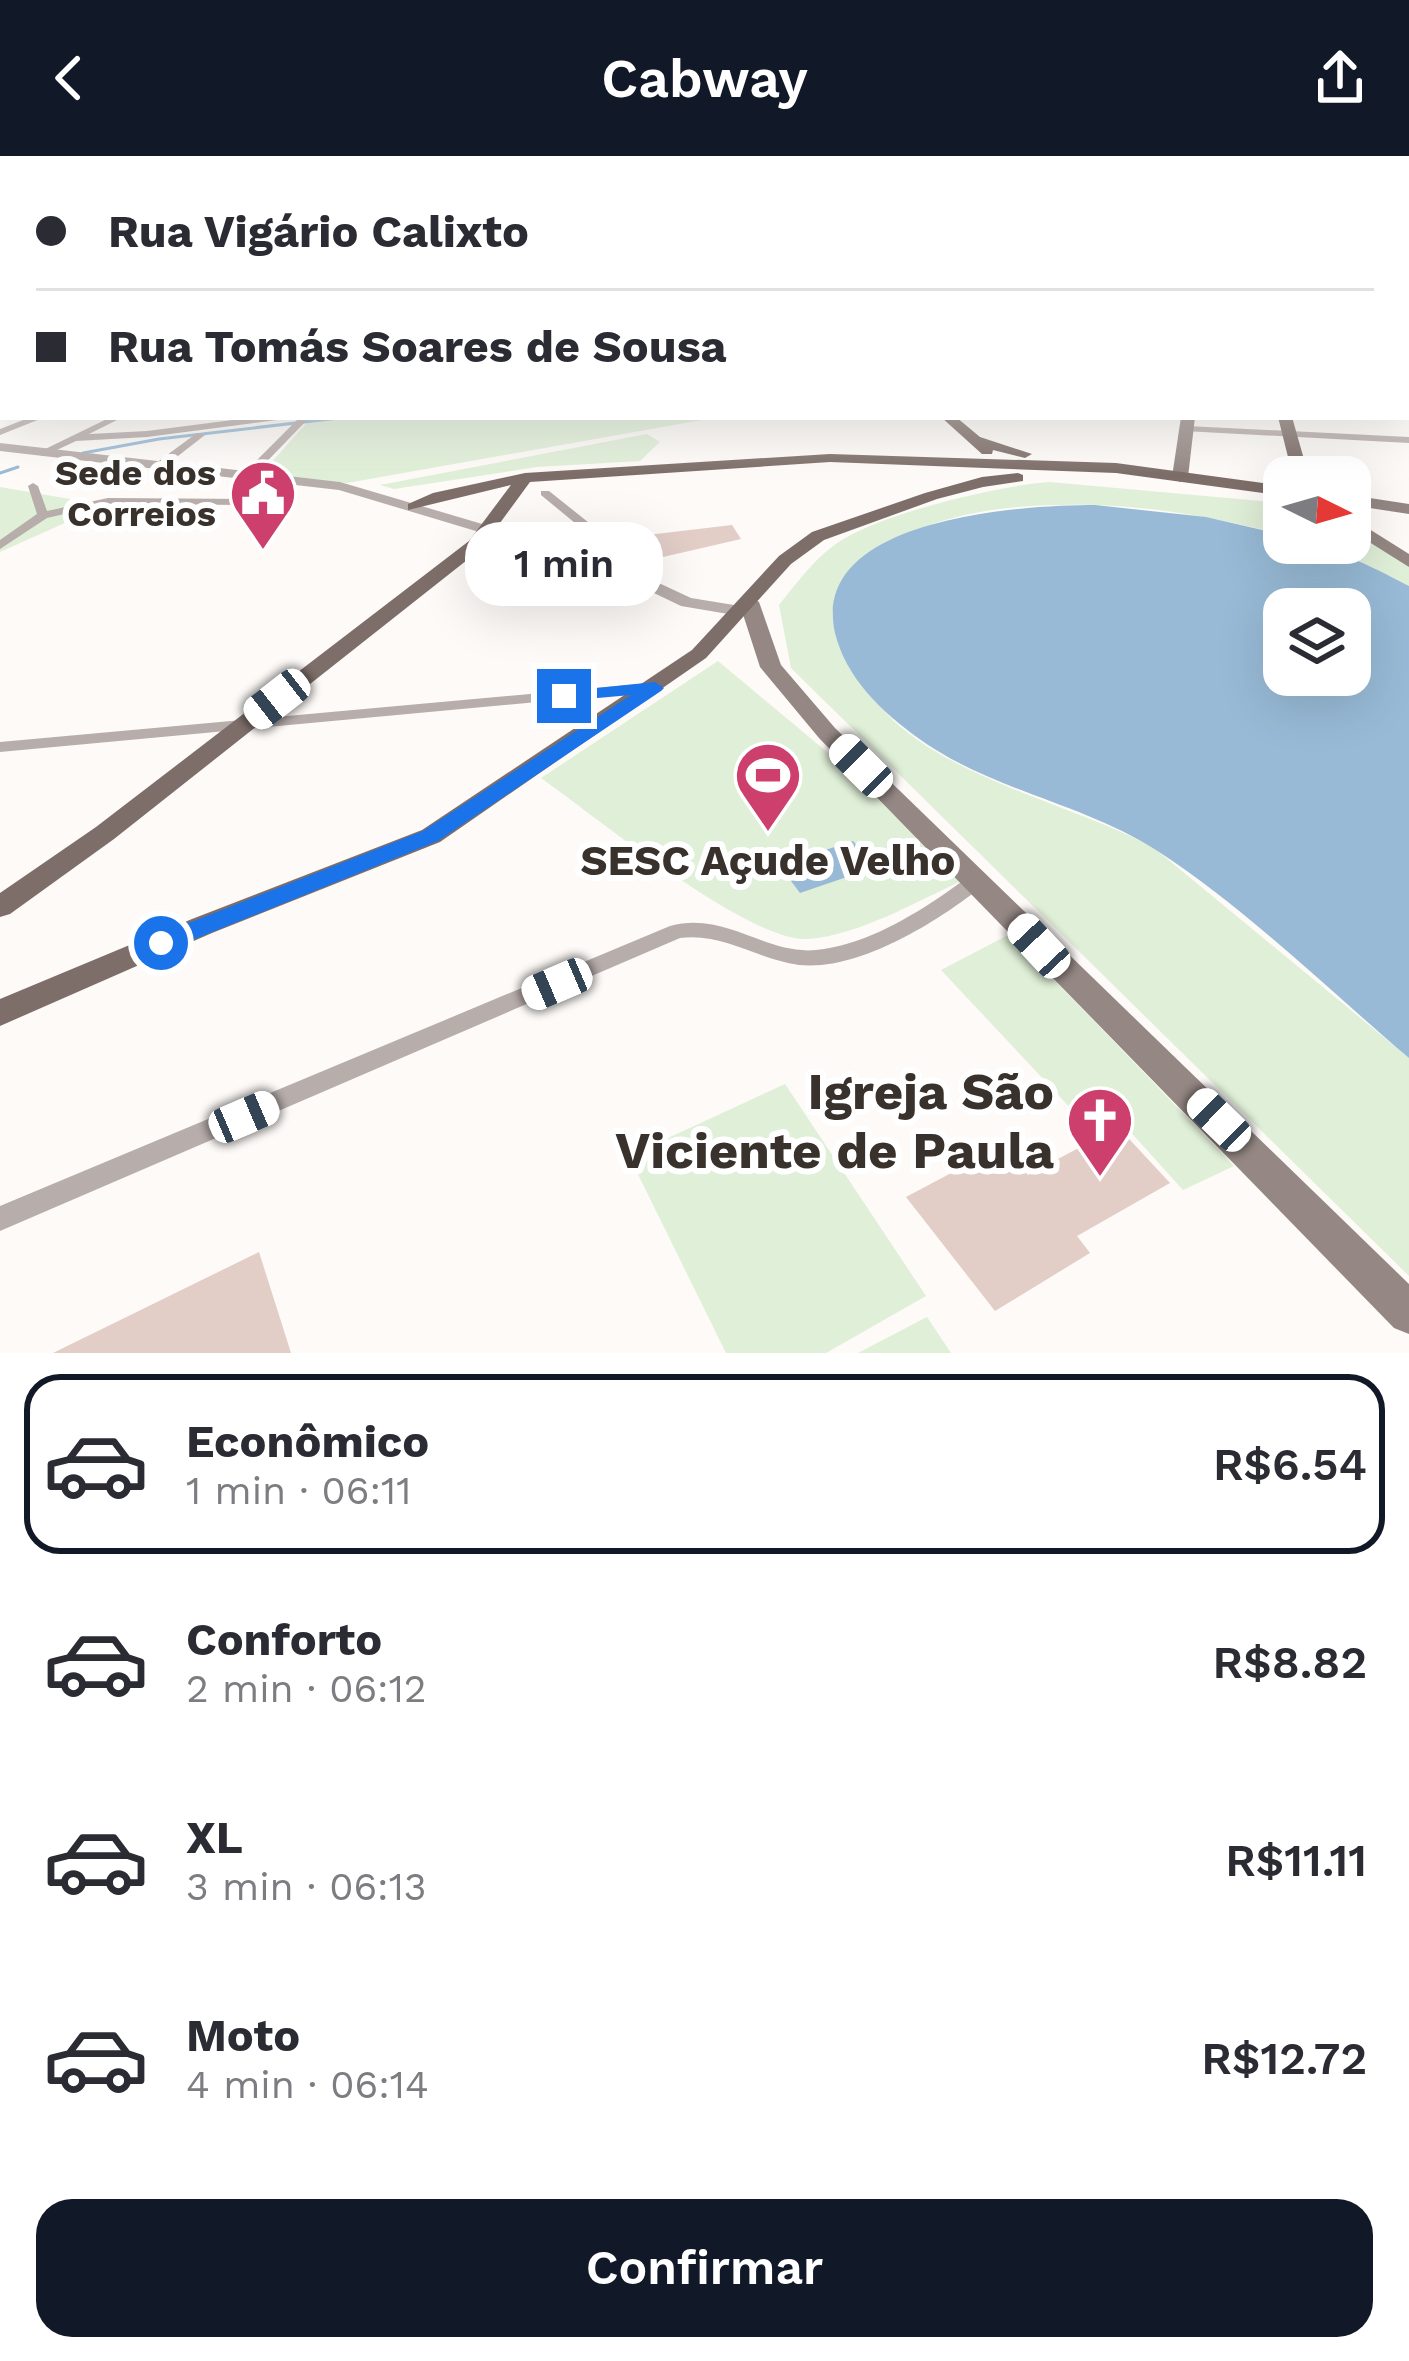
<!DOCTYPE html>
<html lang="pt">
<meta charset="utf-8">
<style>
body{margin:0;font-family:"Work Sans",sans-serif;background:#f7f7f7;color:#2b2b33;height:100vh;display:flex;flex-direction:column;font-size:45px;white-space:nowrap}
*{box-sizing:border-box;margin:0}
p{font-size:39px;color:#7c7c81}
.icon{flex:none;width:66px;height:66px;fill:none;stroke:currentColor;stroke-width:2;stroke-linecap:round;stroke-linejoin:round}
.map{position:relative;height:1197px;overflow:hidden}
.sheet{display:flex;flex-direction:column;background:#fff;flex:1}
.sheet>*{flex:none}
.top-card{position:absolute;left:0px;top:0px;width:1410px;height:264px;box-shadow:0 12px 48px #0002;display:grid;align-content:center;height:264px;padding:0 36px;background:#fff}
.needle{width:78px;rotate:95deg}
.fabs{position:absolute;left:1263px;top:300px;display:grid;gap:24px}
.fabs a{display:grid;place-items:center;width:108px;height:108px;border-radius:24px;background:#fff;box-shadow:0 12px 48px #0002;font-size:60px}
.end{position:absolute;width:54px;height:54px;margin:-27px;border:15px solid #1a73e8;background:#fff;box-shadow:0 0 0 6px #fff}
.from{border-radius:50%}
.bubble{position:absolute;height:84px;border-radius:36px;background:#fff;box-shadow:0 12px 48px #0002;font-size:39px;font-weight:600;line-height:84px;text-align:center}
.car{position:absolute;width:36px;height:72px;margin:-36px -18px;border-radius:15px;box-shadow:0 0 9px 3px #0007;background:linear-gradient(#fff 24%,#345 0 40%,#fff 0 76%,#345 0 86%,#fff 0)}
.top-card b{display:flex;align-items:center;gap:42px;height:114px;font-size:45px}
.top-card b+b{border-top:3px solid #e1e1e2}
.top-card i{width:30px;height:30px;background:#2b2b33}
ul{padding:21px 0 0;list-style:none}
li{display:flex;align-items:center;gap:36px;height:180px;margin:0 24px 18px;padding:0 12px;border:6px solid transparent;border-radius:36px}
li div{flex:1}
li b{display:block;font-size:45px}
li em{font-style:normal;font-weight:600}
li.active{border-color:#111827}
li>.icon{width:108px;height:108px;stroke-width:1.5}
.primary-button{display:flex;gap:24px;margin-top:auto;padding:24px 36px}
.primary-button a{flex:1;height:138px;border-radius:36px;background:#111827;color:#fff;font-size:48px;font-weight:600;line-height:138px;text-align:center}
header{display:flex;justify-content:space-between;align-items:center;height:156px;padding:0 36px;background:#111827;color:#fff;font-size:54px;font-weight:600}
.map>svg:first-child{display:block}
</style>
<header><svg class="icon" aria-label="back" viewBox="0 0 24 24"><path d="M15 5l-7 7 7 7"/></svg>Cabway<svg class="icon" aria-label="share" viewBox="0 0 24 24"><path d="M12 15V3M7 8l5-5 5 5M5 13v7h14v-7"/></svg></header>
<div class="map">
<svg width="1409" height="1197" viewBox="0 0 1409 1197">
<rect width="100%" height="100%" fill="#fdfaf7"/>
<g fill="#e0efd8">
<path d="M312,261H719L347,327L260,319Z"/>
<path d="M647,278L660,286L640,305L537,311L394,333L380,329Z"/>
<path d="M1049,326L1284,347V379C1222,363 1159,351 1095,349C1013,347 916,355 854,413C840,427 828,450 834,471C837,484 850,499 857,510C866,525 874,544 886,557C948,623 1075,649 1154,692L1409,902V1120L791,512L779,449C797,427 812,405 836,388C878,358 997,330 1049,326Z"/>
<path d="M0,331L105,349L0,396Z"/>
<path d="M1350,371L1409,411V430L1309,387H1350Z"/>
<path d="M718,505L869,631L964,724C916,745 861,779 808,783C748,786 595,660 541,622Z"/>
<path d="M1010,778L1234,1010L1183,1034L1118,962L1092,975L941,814Z"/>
<path d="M785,928L926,1140L826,1197H726L629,1000Z"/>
<path d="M927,1161L951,1197H858Z"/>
</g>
<g fill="#98bad6" fill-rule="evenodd">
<path d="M1095,349L1206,361L1284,379V387C1328,387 1370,410 1409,430V902C1331,836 1241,748 1156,694C1082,647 990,634 918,582C882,556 846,522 835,477C808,361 1024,349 1095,349ZM1284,453H1350V519H1284Z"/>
<path d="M853,685L876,711L800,737L779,709Z"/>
</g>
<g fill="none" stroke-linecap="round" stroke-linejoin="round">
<g stroke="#98bad6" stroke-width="3">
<path d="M83,297L159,283L347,261"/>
<path d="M0,317L18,311"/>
</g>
</g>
<g fill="#e2cdc7">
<path d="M732,369L741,383L663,401L639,380Z"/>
<path d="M1118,971L1170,1027L1077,1080L1090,1097L995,1155L906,1041L1004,989L1028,1019Z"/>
<path d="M259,1096L291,1197H53Z"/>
</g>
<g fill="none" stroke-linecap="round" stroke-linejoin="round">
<g fill="#b7adab" fill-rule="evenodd">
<rect x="0" y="197" width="3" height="4"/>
<rect x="1407" y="249" width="2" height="6"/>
<path d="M31,261H45L0,279V273Z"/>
<path d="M111,261H123L89,278L147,275L256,261H282L277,264L147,281L76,285L44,300L35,298Z"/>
<path d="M300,261H310L250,323H242V319Z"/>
<path d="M1187,270L1409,281V287L1184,275V271Z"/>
<path d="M197,277L205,279L160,314H152V310Z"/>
<path d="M33,327L38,330L47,355L108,342L251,343L257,346L251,349L108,348L47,362L0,393V384L37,358L28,330Z"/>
<path d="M541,335H549L623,394L648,421V427H638L615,400L541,339Z"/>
<path d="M650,527L658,532L655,535L0,596V586Z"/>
<path d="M977,717L984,719L987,724L984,729C937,766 850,822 788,807C751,799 720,777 680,782L0,1075V1050L670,770C726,755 765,799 816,794C859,790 902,766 937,743C951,734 963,723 977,717Z"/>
</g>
<g fill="#b7adab" fill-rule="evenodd">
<path d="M3,160V166L0,167V161Z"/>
<path d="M0,287L340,326L618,408L691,442L740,450L749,455L740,460L681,450L606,414L339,334L0,295Z"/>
</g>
<g fill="#958884" fill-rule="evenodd">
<path d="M1181,261H1195L1188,321L1180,326L1172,321Z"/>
<path d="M1350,339L1409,348V358L1350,349Z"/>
<path d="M1350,361L1409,398V411L1350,374Z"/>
<path d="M749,440L759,446L781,509L835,572L1409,1128V1178L1394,1172L819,582L760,511L739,446Z"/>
</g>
<g fill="#7e6e69" fill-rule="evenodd">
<rect x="1407" y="203" width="2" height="8"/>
<path d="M941,261H956L980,281L1032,298L1025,302L993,294L992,298H982Z"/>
<path d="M1278,261H1292L1309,321H1293Z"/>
<path d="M830,298L1116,307L1284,330V340L1116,317L830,306L530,326L481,393L114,683L10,758L0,761V737L96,671L469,385L511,329L408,354V348L433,337L525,317Z"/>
<path d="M1018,317L1023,319V325L983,331L937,343L824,384L791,408L706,502L440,686L212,777L0,870V843L192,763L422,674L692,494L779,400L812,376L925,337L982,321Z"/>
</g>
</g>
<linearGradient id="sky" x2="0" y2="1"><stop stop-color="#88b6e1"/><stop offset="0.47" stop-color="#fefdfb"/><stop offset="1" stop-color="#fefdfb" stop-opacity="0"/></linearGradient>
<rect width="1409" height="318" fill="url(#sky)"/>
<path fill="#1a73e8" d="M655,526L664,532L661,535L438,685L170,793L161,796L149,787L153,781L423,675L631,539L564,545L555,540L557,536Z"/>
<defs>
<symbol id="civic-pin" viewBox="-11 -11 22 30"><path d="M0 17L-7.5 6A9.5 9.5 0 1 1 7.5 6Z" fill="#cd3f6c" stroke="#fff"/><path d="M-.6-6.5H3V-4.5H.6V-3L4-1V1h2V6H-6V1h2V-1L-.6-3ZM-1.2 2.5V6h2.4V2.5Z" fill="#fff"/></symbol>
<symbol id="stadium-pin" viewBox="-11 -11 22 30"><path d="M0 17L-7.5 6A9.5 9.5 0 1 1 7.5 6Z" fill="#cd3f6c" stroke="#fff"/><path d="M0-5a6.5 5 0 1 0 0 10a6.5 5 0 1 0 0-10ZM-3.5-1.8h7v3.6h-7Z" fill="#fff"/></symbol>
<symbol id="church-pin" viewBox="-11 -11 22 30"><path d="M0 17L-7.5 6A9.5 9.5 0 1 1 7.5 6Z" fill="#cd3f6c" stroke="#fff"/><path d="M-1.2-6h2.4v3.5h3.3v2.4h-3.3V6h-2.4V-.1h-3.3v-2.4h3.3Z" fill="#fff"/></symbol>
</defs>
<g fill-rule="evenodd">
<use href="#civic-pin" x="225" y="299" width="76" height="104"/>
<use href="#stadium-pin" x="730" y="581" width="76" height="104"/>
<use href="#church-pin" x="1062" y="926" width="76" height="104"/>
</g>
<g text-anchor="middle" stroke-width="12" stroke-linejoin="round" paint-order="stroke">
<g font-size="36" font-weight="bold" fill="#38312c" stroke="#fff" text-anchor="end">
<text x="216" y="329">Sede dos<tspan x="216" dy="41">Correios</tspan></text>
</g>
<g font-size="42" font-weight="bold" fill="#38312c" stroke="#fff">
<text x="768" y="719">SESC Açude Velho</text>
</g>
<g font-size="51" font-weight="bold" fill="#38312c" stroke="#fff" text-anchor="end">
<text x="1054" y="953">Igreja São<tspan x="1054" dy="59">Viciente de Paula</tspan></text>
</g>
</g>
</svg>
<div class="fabs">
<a><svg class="needle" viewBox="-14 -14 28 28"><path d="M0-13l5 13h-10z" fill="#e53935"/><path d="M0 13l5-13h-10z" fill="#7c7c81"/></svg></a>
<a><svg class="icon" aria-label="layers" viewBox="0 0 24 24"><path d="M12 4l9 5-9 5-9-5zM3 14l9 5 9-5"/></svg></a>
</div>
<i class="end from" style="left:161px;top:787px"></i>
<i class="end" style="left:564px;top:540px"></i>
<div class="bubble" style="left:465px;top:366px;width:198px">1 min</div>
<i class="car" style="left:277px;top:543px;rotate:232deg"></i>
<i class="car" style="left:861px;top:610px;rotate:315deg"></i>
<i class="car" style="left:1039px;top:790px;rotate:317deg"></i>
<i class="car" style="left:557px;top:828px;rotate:247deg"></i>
<i class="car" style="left:244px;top:961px;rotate:67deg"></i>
<i class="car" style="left:1219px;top:964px;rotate:314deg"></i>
<div class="top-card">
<b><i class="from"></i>Rua Vigário Calixto</b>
<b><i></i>Rua Tomás Soares de Sousa</b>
</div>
</div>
<section class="sheet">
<ul>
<li class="active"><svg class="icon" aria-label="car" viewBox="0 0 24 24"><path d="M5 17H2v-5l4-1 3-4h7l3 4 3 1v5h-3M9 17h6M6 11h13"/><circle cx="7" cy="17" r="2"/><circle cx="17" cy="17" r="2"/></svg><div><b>Econômico</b><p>1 min · 06:11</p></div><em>R$6.54</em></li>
<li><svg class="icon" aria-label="car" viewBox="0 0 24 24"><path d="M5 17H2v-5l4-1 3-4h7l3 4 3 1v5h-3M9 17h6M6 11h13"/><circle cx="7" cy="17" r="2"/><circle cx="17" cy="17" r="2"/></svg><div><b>Conforto</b><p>2 min · 06:12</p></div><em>R$8.82</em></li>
<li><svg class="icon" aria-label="car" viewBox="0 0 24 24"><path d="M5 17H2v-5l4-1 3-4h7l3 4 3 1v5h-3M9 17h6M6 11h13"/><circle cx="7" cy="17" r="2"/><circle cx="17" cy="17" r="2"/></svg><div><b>XL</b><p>3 min · 06:13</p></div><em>R$11.11</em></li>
<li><svg class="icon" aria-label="car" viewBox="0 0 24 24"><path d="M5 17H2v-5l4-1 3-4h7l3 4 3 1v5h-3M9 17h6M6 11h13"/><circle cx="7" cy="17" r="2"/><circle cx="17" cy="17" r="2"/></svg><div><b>Moto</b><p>4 min · 06:14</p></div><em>R$12.72</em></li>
</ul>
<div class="primary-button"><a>Confirmar</a></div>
</section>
